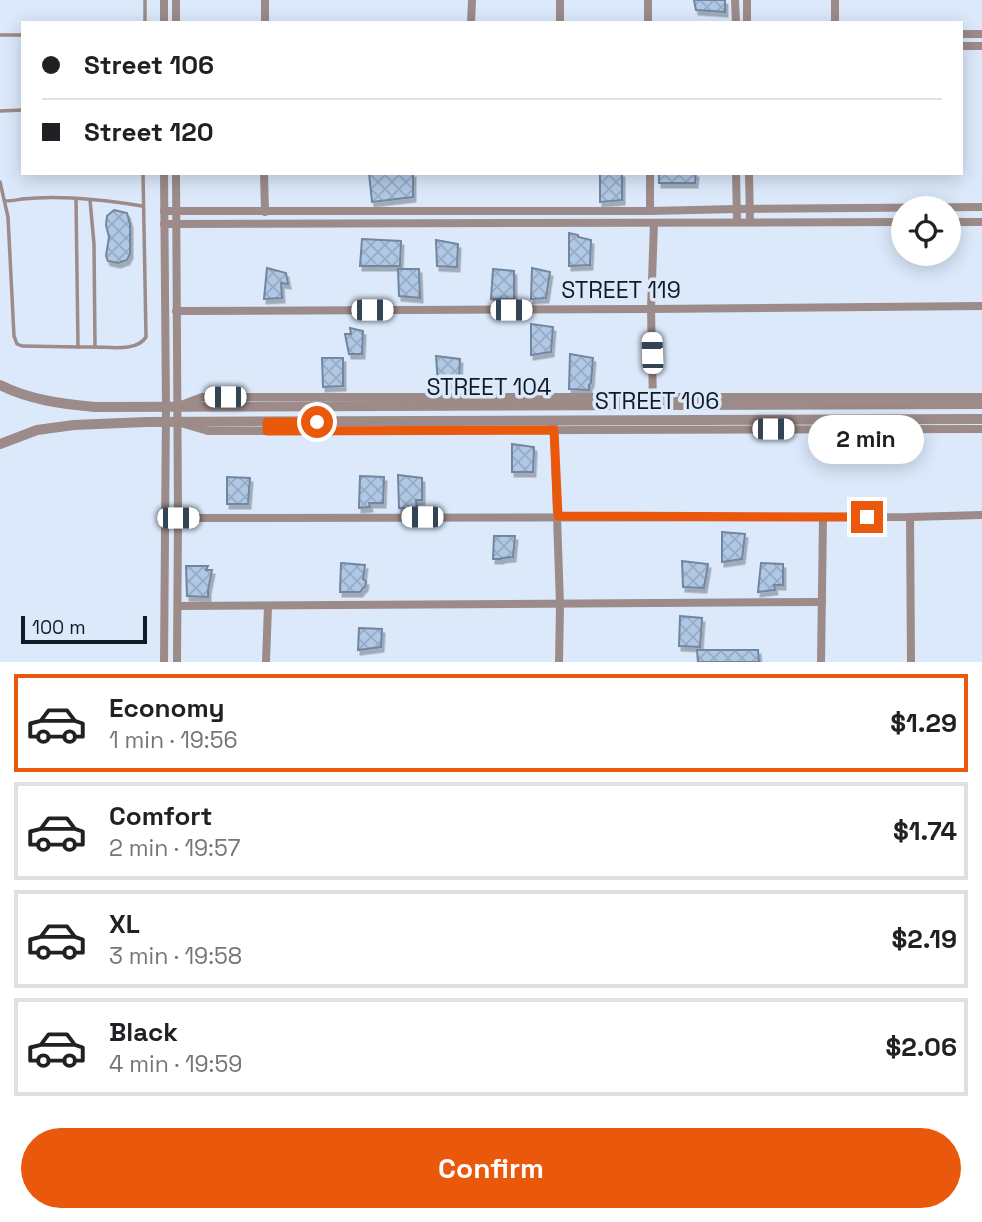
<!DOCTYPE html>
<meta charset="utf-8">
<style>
body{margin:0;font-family:"Space Grotesk",sans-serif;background:#f2f2f2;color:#202124;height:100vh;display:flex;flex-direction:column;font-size:26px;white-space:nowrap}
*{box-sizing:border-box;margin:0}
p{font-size:23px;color:#757577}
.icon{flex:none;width:38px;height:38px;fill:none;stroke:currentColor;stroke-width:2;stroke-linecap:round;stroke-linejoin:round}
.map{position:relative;height:662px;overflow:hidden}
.details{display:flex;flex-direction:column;background:#fff;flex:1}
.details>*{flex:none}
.banner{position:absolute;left:21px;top:21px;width:942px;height:154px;border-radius:0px;box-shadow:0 4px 18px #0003;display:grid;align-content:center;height:154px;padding:0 21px;background:#fff}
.buttons{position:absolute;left:891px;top:196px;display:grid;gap:14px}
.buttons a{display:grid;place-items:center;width:70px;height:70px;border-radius:50%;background:#fff;box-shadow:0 4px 18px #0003;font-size:35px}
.scale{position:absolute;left:21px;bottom:18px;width:126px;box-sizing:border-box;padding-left:7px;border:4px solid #111a24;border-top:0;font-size:19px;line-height:24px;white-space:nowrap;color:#111a24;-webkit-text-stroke:5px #dbe9fb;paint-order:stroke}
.end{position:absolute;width:32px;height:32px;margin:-16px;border:9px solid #ea580c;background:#fff;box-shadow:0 0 0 4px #fff}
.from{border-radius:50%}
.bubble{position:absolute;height:49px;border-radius:24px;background:#fff;box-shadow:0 4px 18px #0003;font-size:23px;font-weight:700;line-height:49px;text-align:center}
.car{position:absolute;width:21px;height:42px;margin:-21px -10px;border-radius:9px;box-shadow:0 0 5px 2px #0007;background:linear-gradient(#fff 24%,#345 0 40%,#fff 0 76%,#345 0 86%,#fff 0)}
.banner b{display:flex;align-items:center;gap:24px;height:66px;font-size:26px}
.banner b+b{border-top:2px solid #e0e0e0}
.banner i{width:18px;height:18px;background:#202124}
ul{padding:12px 0 0;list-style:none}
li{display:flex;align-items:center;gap:21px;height:98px;margin:0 14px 10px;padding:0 7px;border:4px solid #e0e0e0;border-radius:0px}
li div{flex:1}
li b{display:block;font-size:26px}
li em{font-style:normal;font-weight:700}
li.active{border-color:#ea580c}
li>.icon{width:63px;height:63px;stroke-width:1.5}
.cta{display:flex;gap:14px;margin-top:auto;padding:14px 21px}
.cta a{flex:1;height:80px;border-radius:42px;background:#ea580c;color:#fff;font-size:28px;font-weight:700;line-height:80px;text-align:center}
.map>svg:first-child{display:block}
</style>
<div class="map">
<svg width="982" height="662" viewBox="0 0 982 662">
<defs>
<pattern id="building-cross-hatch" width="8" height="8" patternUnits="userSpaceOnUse" patternTransform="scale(1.75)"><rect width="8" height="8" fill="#b1c8e5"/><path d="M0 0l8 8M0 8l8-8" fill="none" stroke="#97abc4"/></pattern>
<filter id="shadow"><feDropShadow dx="2.5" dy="4.5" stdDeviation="0" flood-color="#0004"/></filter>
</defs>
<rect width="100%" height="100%" fill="#dbe9fb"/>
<g fill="url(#building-cross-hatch)" stroke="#7086a1" stroke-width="2" filter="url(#shadow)">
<path d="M694,0H725V12L696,10Z"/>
<path d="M369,173H413V197L372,202Z"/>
<path d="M600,173H622V200L600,202Z"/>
<path d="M659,173H696L695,183H659Z"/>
<path d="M114,210L127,213L130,224V254L127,260L118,263L108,261L106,256L109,237L106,225L107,216Z"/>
<path d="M569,233L578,235V237L591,240L590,265L569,266Z"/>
<path d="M362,239L401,241L400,266H360Z"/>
<path d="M436,240L458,244L457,267L437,266Z"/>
<path d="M267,268L286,273L288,284L281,283L282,298L264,299Z"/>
<path d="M532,268L550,272L546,298L531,299Z"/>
<path d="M398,269H419L420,298L399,296Z"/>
<path d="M493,269L514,271V299H491Z"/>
<path d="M531,324L553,327L551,352L531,355Z"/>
<path d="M350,328L363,331L362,354H349L345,334H351Z"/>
<path d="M570,354L593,358L591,383L589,385V390L569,389Z"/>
<path d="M436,356L460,359L459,379L450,381V384L438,385Z"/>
<path d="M322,358H343V386L323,387Z"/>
<path d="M512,444L534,447L533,472H512Z"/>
<path d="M398,475L422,478V500H416L417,509L399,508Z"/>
<path d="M360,476L384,477L383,503H369L370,507L359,508Z"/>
<path d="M227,477L250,478L248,504H227Z"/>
<path d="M722,532L745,534L742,559L722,562Z"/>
<path d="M494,536H515L513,557L502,558L501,559H493Z"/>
<path d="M682,561L708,564L704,588L683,587Z"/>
<path d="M341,563L365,565L363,579L366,581L365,587L363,588L360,592H340Z"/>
<path d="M761,563L783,564V585H774L775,590L758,592Z"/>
<path d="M186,566H208L206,570H212L208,590V597L187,596Z"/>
<path d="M680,616L702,618L700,647L679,646Z"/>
<path d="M359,628L382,629L381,647L358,650Z"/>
<path d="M697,650H758L759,662H698Z"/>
</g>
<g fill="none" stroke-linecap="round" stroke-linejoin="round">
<g stroke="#9c8b88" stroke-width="3.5">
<path d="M145,0V23"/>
<path d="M0,35H23"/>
<path d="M0,111L23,110"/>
<path d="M0,182L8,217L14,336L17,344L22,346L78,347L76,199"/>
<path d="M5,201C11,201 16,200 22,199C58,195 106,200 142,206"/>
<path d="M78,347H95L94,244L90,200"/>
<path d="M95,347C110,347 137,352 146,337L143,173"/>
</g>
<g stroke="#9c8b88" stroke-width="8">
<path d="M164,0V23"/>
<path d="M176,0V23"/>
<path d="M648,0V23"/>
<path d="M735,0L736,23"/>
<path d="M747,0V23"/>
<path d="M835,0V23"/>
<path d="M265,23V0"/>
<path d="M471,23L472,0"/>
<path d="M560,23V0"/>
<path d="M961,34H982"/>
<path d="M961,46H982"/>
<path d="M164,173L166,407L164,662"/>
<path d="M176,173L178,518L177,662"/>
<path d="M264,173L265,212"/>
<path d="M650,173V211"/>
<path d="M736,173L737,222"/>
<path d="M749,173L750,222"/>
<path d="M164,211H650L737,209L982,207"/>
<path d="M948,222H982"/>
<path d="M164,224L903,222"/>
<path d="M176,311L651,309L982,306"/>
<path d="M653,402L651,309L654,223"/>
<path d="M181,405L202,397H982"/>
<path d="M184,424L208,431L982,429"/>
<path d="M554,427L560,605L559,662"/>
<path d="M910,517L911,662"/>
<path d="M178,518L910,517L982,515"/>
<path d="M178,606L822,602"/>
<path d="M266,662L268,606"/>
<path d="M821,662L823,518"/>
</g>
<g stroke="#9c8b88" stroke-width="10">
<path d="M0,385C29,400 63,404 95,407L982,404"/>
<path d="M0,444L37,430L74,425L146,422L982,419"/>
</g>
</g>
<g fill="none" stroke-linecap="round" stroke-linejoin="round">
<path stroke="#ea580c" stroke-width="9" d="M317,422H267V431L554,430L558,516L867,517"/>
</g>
<g text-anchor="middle" stroke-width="7" stroke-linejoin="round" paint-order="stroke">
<g font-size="23" fill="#111a24" stroke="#dbe9fb">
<text x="621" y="298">STREET 119</text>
<text x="489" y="395">STREET 104</text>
<text x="657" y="409">STREET 106</text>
</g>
</g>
</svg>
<div class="buttons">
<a><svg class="icon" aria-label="locate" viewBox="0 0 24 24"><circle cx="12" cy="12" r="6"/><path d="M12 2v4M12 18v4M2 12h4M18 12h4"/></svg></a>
</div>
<div class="scale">100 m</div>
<i class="end from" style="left:317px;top:422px"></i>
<i class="end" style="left:867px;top:517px"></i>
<div class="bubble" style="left:808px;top:415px;width:116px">2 min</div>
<i class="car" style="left:372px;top:310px;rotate:90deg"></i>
<i class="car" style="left:511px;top:310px;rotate:90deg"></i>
<i class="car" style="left:652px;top:353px;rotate:358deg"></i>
<i class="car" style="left:225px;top:397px;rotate:270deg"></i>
<i class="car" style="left:773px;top:429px;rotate:90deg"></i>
<i class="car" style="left:422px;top:517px;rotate:270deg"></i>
<i class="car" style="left:178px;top:518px;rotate:90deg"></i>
<div class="banner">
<b><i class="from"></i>Street 106</b>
<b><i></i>Street 120</b>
</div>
</div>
<section class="details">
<ul>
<li class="active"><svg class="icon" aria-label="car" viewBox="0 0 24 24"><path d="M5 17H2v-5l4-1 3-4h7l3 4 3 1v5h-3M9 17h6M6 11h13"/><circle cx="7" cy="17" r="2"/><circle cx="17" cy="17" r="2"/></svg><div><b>Economy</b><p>1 min · 19:56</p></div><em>$1.29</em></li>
<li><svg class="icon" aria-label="car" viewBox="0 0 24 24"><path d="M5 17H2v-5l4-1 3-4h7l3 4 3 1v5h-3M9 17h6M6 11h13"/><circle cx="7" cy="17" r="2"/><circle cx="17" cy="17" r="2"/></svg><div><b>Comfort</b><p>2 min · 19:57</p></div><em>$1.74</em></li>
<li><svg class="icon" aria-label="car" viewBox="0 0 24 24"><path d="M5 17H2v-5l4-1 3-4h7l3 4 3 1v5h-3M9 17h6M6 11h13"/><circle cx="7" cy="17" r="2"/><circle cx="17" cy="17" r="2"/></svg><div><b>XL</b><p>3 min · 19:58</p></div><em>$2.19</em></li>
<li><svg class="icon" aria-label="car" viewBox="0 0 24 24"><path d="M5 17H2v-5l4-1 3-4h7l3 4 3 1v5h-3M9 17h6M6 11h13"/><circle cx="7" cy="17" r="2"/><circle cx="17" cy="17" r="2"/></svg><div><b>Black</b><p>4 min · 19:59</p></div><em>$2.06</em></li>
</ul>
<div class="cta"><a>Confirm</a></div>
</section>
